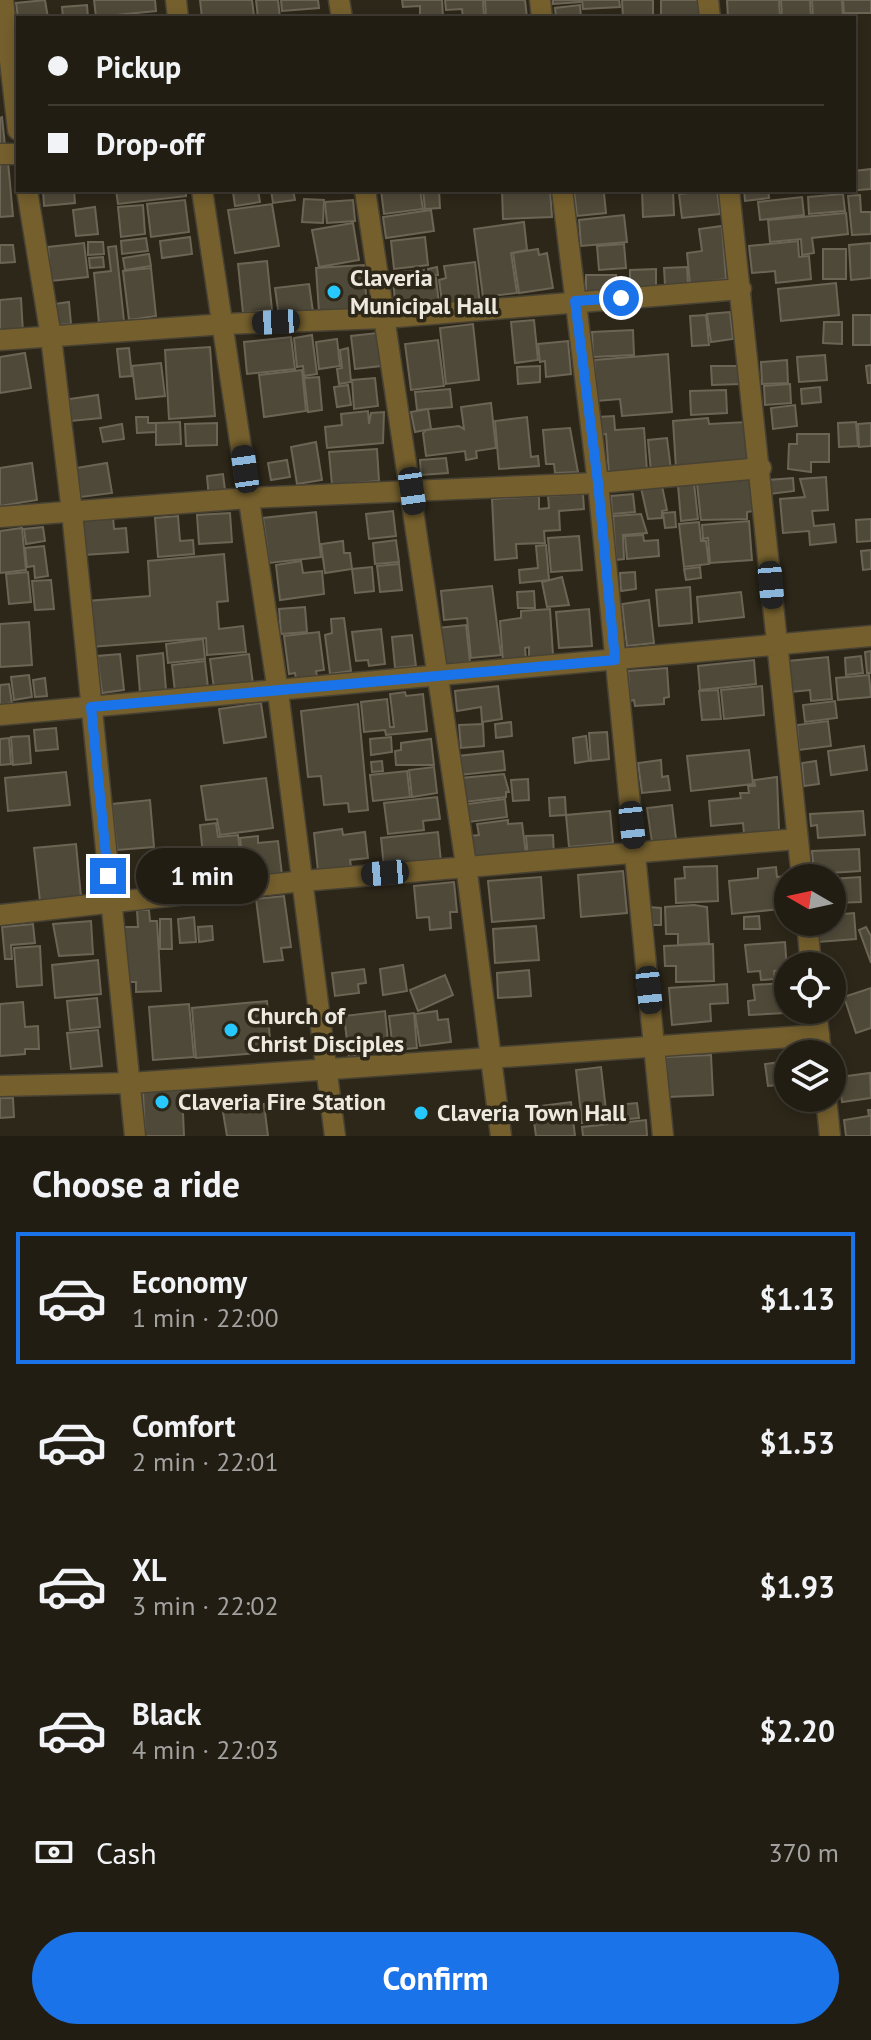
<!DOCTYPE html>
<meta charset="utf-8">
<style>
body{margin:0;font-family:"PT Sans",sans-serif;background:#2e2a21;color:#f1f3f6;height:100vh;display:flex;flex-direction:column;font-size:30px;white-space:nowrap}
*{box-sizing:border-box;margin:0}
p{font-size:26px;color:#a2a2a0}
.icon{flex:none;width:44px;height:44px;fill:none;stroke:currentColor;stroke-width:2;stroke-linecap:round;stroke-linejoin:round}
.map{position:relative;height:1136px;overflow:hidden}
.side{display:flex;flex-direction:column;background:#221d13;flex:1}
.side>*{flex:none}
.banner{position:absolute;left:16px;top:16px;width:840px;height:176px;border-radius:0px;box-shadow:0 4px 12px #0003,0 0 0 2px #3f3b33;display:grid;align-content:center;height:176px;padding:0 32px;background:#221d13}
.needle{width:52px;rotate:279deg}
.tools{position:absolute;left:774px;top:864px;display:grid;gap:16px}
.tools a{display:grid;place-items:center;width:72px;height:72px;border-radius:50%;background:#221d13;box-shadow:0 4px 12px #0003,0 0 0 2px #3f3b33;font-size:40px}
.end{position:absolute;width:36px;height:36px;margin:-18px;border:10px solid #1a73e8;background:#fff;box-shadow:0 0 0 4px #fff}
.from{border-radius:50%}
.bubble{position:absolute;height:56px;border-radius:28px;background:#221d13;box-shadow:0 4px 12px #0003,0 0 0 2px #3f3b33;font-size:26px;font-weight:600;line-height:56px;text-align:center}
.car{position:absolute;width:24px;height:48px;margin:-24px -12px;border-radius:10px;box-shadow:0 0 6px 2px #0007;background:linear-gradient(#222 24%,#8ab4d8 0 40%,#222 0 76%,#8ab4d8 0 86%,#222 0)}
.banner b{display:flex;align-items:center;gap:28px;height:76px;font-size:30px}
.banner b+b{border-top:2px solid #3f3b33}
.banner i{width:20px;height:20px;background:#f1f3f6}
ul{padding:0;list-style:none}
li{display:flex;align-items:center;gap:24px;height:132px;margin:0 16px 12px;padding:0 16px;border:4px solid transparent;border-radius:0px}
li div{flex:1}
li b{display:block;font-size:30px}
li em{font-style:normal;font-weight:600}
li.active{border-color:#1a73e8}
li>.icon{width:72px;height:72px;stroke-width:1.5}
h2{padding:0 32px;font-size:36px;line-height:96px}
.pay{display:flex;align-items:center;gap:20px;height:88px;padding:0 32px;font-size:30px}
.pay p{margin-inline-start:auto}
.button{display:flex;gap:16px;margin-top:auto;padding:16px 32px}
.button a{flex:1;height:92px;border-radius:48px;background:#1a73e8;color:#fff;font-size:32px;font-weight:600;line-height:92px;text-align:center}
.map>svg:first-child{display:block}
</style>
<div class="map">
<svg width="871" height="1136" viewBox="0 0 871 1136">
<rect width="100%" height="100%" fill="#2d2719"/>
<g fill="#4f4939" stroke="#6c6555" stroke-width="2">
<path d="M45,0L48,18H18L16,3Z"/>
<path d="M94,0H155L156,11L96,17Z"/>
<path d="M200,0H252L254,16L202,18Z"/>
<path d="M256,0H278L280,18H258Z"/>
<path d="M281,0H318L319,8L282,11Z"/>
<path d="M402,0H442L443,18H420V6L403,7Z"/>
<path d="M445,0H483L484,18H463L462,9L446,10Z"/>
<path d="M485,0H525L527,18H486Z"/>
<path d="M553,0H580V2L553,4Z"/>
<path d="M582,0H619L620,7L583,9Z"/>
<path d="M622,0H653V18H623Z"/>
<rect x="661" y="0" width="38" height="18"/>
<path d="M727,0H779L780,18H728Z"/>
<path d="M781,0H810L811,18H782Z"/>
<path d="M812,0H842L843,18H813Z"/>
<path d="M843,0H871V13H844Z"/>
<path d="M87,5L88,18H63L62,7Z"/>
<path d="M580,5L581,18H556L555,8Z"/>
<path d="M2,117L5,146L0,147V118Z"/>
<path d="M0,162H8L13,216L0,217Z"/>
<path d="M871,169V189L846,191L854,190V171Z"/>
<path d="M43,190H74L75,203L44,206Z"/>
<path d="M116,190H186V196L118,204Z"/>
<path d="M228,190H258L260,202L235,206L233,192Z"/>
<path d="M271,190H293L295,200L273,203Z"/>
<path d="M381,190H420L423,209L384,214Z"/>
<path d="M423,190H439L440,208L425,209Z"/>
<path d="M502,190H550L552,217L503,219Z"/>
<path d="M574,190H617V191L604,193L606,213L577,216Z"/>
<path d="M642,190H673L674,215L643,217Z"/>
<path d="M717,190L720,214L682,218L679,194Z"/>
<path d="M744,190H768L769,198L745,201Z"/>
<path d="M843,194L845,211L809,214L808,197Z"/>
<path d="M860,195L861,212H871V234L852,235L848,196Z"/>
<path d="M802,197L804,215L760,220L758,202Z"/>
<path d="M304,199L324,200L323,223L302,222Z"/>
<path d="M185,200L189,232L151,237L147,204Z"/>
<path d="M353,200L355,221L327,223L325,202Z"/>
<path d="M272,204L279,246L235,253L228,210Z"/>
<path d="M143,205L145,234L121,237L118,207Z"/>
<path d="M95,207L98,234L76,236L73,210Z"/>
<path d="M431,210L434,231L386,238L383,217Z"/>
<path d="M846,213L848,234L812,238L814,253L802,255L801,239L770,242L768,220Z"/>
<path d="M624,215L627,242L581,246L579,220Z"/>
<path d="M524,222L527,250L511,253L517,293L483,297L474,229Z"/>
<path d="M353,223L359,260L319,267L312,230Z"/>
<path d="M722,226L726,279L690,284L687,253L702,251L699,229Z"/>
<path d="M190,237L192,254L162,258L160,241Z"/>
<path d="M425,237L428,265L394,269L391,241Z"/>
<path d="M146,238L148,251L122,254L121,241Z"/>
<path d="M798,241L799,257L809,256L811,279L776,283L775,271L752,273L749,246Z"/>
<path d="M88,242H103L104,254L88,255Z"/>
<path d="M84,243L88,277L51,281L48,247Z"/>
<path d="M871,243V278L851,280L849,245Z"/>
<path d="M624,244L626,268L599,270L597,246Z"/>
<path d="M0,245H13L15,262L0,263Z"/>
<path d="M116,246L124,321L99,323L94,273L111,271L108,247Z"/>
<path d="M538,249L539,255L547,253L553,288L519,293L513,253Z"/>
<rect x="823" y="249" width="23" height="30"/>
<path d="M149,254L151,266L125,270L123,258Z"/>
<path d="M103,257L104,267L90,268L89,258Z"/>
<path d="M267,261L272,310L243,313L238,264Z"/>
<path d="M475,262L480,304L443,309L439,280L446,278L444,266Z"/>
<path d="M364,265L367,309L319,312L316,268Z"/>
<path d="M437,267L438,275L429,277L428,269Z"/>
<path d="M687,267L688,284L665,285L664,268Z"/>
<path d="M151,268L156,316L129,320L123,271Z"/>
<path d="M656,269V290H630V270Z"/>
<path d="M424,270L425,279L436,278L439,304L396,309L393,282L403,281L402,272Z"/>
<rect x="586" y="275" width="30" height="21"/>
<path d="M836,283L839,315L781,321L778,289Z"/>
<path d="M309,284L313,312L279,317L275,288Z"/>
<path d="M21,298L23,333L0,334V300Z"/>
<path d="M69,302L71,324L56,325L54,304Z"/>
<path d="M730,312L733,339L711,342L707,314Z"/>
<path d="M706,315L709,345L692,346L690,316Z"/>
<rect x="853" y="315" width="18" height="30"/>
<path d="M534,320L538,360L515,363L511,322Z"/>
<path d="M824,322H842V344L823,343Z"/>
<path d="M473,324L479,380L446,384L440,328Z"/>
<path d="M633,330L634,355L593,357L592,332Z"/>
<path d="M377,333L381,366L355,369L351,336Z"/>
<path d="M312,335L317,374L304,376L303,366L297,367L294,338Z"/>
<path d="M291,337L295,369L247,374L244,342Z"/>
<path d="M337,339L340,366L319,369L316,342Z"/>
<path d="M438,340L444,386L411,390L405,344Z"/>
<path d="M568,341L571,374L546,377L545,361L540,362L538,344Z"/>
<path d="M210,347L215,416L169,419L165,350Z"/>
<path d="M129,348L132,376L120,377L117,349Z"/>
<path d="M348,348L351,382L339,384L337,369L342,368L340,350Z"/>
<path d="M25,353L31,388L0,393V357Z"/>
<path d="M668,354L672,412L622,416L620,399L597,401L594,360Z"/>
<path d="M825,355L827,380L799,382L797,357Z"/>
<path d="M787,360L788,383L762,384L761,362Z"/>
<path d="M161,363L165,396L136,399L132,366Z"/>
<path d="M871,365V383H868L866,366Z"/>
<path d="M540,366V382L518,384L517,367Z"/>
<path d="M711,366H741V384L712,385Z"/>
<path d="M302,370L306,411L264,417L259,375Z"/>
<path d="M319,377L322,410L308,412L304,378Z"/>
<path d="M375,378L378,406L354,409L352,380Z"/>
<path d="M790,384L791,403L765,405L764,386Z"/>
<path d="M348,385L351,405L337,407L334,387Z"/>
<path d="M820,387L821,402L802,404L801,389Z"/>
<path d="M450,389L452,407L417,410L415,392Z"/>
<path d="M726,390L727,413L691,415L690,391Z"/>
<path d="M98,395L101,418L71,421L69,399Z"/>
<path d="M491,403L496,448L476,451L477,458L466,460L465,451L426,456L423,433L426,430L459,426L464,429L461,407Z"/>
<path d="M795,405L797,426L773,429L771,408Z"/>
<path d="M428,409L431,429L415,432L411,412Z"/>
<path d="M368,411L369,424L371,413L384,412L383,443L327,448L325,427L342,425L341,414Z"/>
<path d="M614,416L615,430L644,428L647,471L609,474L606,434L599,435L598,417Z"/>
<path d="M136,417H148V423H156V432L137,433Z"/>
<path d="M527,417L531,457L538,456L539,466L499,469L495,421Z"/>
<path d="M708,418L709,424L747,422L749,463L676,469L673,421Z"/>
<path d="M180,422L181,444L156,445V423Z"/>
<path d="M856,422L858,446L839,447L838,423Z"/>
<path d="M217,423V445L186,446L185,424Z"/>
<path d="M871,423V446L859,447L858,424Z"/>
<path d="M122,424L124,439L103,442L100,428Z"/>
<path d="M570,428L578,472L555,473L554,464H546L543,430Z"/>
<path d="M797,434H829V462H811V472L788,469L789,444H797Z"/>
<path d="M667,438L671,470L651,472L648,440Z"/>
<path d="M316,442L322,480L297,484L291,447Z"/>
<path d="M377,449L379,481L332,485L329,452Z"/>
<path d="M446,458L448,473L421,475L420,460Z"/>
<path d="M287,460L290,477L271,480L268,463Z"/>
<path d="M32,463L37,500L0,506V468Z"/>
<path d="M107,463L112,493L81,497L76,468Z"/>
<path d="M223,474L226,498L209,499L207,476Z"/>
<path d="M826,477L828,510L812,511L814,526L834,524L836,542L810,545L809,531L783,533L780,499L805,497L800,479Z"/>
<path d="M750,478L754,511L747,512V519L701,520L697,484Z"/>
<path d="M793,478L794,491L770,494L768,480Z"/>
<path d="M694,483L698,519L681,521L678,485Z"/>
<path d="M662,486L667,510L662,511V518L648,519L641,488Z"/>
<path d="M583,494L584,509L559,511L560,530L544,531L545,543L516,544L517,558L495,560L492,499L539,496V509L549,508L548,496Z"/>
<path d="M633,494L635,512L612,514L611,496Z"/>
<path d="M393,511L396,536L369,539L366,514Z"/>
<path d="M316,512L321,557L269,563L263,518Z"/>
<path d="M675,512L676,527L665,528L663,513Z"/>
<path d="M230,513L232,542L199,544L197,515Z"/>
<path d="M641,514L647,533L623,535L624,559L616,560L613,516Z"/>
<path d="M113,516L114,529L126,528L128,552L84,555L81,519Z"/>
<path d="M178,516L180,541L193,540L194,554L158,557L155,518Z"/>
<path d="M871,519V541L857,542L856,520Z"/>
<path d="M749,521L752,560L710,563L708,538L703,539L702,525Z"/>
<path d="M699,522L701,541H706L709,564L684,567L679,524Z"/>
<path d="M43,527L45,541L26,544L24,529Z"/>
<path d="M22,528L26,570L0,573V531Z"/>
<path d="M643,535L644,541L658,540L659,556L627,559L625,536Z"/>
<path d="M579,536L582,570L551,572L548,538Z"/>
<path d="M396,540L399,562L375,564L373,543Z"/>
<path d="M343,541L344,553H350L352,569L325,573L321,544Z"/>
<path d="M546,545L549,580L520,583L519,570L538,568L536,546Z"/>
<path d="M44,546L48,576L35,578L34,566L27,567L25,548Z"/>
<path d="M871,550V569L863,570L861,551Z"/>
<path d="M224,554L228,601L217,602L219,629L243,626L246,652L207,655L206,638L91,647L87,601L150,596L148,561Z"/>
<path d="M301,561L303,573L322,571L324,594L280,600L276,565Z"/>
<path d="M399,564L402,590L380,592L377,566Z"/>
<path d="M372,567L374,591L355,593L352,569Z"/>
<path d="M700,567L701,578L686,580L684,569Z"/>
<path d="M28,572L31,602L9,604L6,574Z"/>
<path d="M635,572L636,589L621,591L620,573Z"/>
<path d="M562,577L569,605L547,607L542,582Z"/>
<path d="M51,580L54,609L35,610L32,581Z"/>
<path d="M492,586L501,655L471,658L467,618L444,620L441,591Z"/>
<path d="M690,587L692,623L659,626L656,590Z"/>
<path d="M534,591L535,608H518L517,592Z"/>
<path d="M741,592L744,617L699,622L697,597Z"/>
<path d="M649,600L654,643L627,646L622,604Z"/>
<path d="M305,607L307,632L281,634L279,609Z"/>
<path d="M550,609L553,655L529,658V647L525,648L526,659L503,661L500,621L521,618V611Z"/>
<path d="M589,609L592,646L559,648L556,612Z"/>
<path d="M344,618L351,671L330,674L325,635L332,633L331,619Z"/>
<path d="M29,622L32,665L0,667V624Z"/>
<path d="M466,625L470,662L442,665L438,628Z"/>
<path d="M381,629L385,664L369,666L368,660L356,661L352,632Z"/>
<path d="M319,632L324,670L316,671L317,676L296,679L295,673L289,674L284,636Z"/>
<path d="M412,635L416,666L395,668L392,637Z"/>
<path d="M203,639L205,659L168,663L166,644Z"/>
<path d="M871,651V673H867L865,652Z"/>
<path d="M163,653L166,690L140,693L137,656Z"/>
<path d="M120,654L124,690L102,693L97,656Z"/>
<path d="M249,654L253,684L214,689L210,659Z"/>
<path d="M861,656L863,673L846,675L845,658Z"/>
<path d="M828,657L832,699L811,701L810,690L791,692L788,661Z"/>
<path d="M754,660L756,684L700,690L698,666Z"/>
<path d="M205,661L208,688L175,692L172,665Z"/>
<path d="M667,668L669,697L664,698V704L635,706L634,700L630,701L628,671Z"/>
<path d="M29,675L32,697L14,700L11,677Z"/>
<path d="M869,675L871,697L838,700L836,678Z"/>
<path d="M45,678L47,696L35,697L33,680Z"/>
<path d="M9,684L12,703L0,705V685Z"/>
<path d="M498,686L502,719L482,722L481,707L457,711L455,691Z"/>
<path d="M762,686L764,715L724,719L721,690Z"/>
<path d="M718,690L721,719L702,720L699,691Z"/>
<path d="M405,692L406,696L423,694L427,731L386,735L385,730L364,732L361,702L387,699L390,727H394L390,694Z"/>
<path d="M835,701L837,718L805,722L803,705Z"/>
<path d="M261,703L266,737L224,743L219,709Z"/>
<path d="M358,704L368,810L349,812L348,803L324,805L321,776L308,777L301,711Z"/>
<path d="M828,721L831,746L799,750L797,725Z"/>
<path d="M511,722L512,736L496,738L495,724Z"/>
<path d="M483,724L484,746L461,748L459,725Z"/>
<path d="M56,728L58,749L36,751L34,730Z"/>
<path d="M607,732L609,759L591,761L589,733Z"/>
<path d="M29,736L31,763L13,765L11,737Z"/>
<path d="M586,736L589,761L575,763L573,738Z"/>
<path d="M391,737L392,752L371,755L370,739Z"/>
<path d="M9,738L11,764L0,765V739Z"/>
<path d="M431,739L434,765H396L395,751L401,750V743Z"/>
<path d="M864,746L867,770L831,775L828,751Z"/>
<path d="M749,750L753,784L691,791L687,756Z"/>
<path d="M503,751L505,770L460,775L458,756Z"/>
<path d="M661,760L662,777L668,776L670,790L642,793L638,763Z"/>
<path d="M382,761L383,771L372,772L371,762Z"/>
<path d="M816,761L819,784L804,786L802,763Z"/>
<path d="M434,767L437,793L412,797L409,770Z"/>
<path d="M407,771L410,797L373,801L370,775Z"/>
<path d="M66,772L70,805L8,811L5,778Z"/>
<path d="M504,774L509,792H506V797L464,802L461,778Z"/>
<path d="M777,777L779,830L744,834L743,823L711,826L709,801L741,798L740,793H749L748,786H755L754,780Z"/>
<path d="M266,778L273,828L220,835L217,819L206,820L201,786Z"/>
<path d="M528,779L529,800L513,801L511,780Z"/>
<path d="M437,797L440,819L423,821L424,830L388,834L384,803Z"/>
<path d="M565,797L566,815L550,816L549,798Z"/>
<path d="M505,799L507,817L469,822L467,804Z"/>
<path d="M150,800L154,847L117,850L112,804Z"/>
<path d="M672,805L676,839L652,842L647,808Z"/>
<path d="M610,811L613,843L569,847L566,815Z"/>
<path d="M863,811L865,835L818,838L817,825L811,826L810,814Z"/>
<path d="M508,820V824L522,823L526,853L472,860L470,836L479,835L477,824Z"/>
<path d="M216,823L218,837L238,835L240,851L203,856L200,825Z"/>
<path d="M342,829L343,835L365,832L368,858L350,860L351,867L318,871L314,833Z"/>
<path d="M438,832L441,862L384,868L381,838Z"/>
<path d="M553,835L554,856L528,858L526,836Z"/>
<path d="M258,836V843L278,841L282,875L245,880L240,838Z"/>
<path d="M76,844L81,897L40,901L34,848Z"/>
<path d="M859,849L860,871L814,874L812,851Z"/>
<path d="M235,855L238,881L199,885L196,859Z"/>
<path d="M717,866L718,901L676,903L675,879L685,878L684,867Z"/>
<path d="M776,867L777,877L785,876L787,894L779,895L780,909L732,914L729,881L758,878V869Z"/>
<path d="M623,871L627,913L581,917L578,875Z"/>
<path d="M541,877L544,918L492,922L488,881Z"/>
<path d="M860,877L861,902L832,903V879Z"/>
<path d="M454,882L457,912H450L451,928L430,930L429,917L417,918L414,886Z"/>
<path d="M284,896L291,947L281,948L283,960L264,962L256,899Z"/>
<path d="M694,905L707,907L709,943L678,945V934H666L665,907Z"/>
<path d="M649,907L661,908V925H648Z"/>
<path d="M137,910H149L150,921H157L161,991L136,992V982H127L124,927H138Z"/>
<path d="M854,913L856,939L818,942L817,922H832V915Z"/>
<path d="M759,916L760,929H744V917Z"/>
<path d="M194,917L196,942L180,943L178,919Z"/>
<path d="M160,919H171L172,949H160Z"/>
<path d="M91,921L93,954L59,956L53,924Z"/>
<path d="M33,924L35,943L11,945L12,959H5L2,927Z"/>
<path d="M212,926L213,940L199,942L198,927Z"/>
<path d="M536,926L539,960L495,963L493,929Z"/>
<path d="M866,927L871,936V963L859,930Z"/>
<path d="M785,942L787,970L774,971L775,979L761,980L760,971L748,972L745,945Z"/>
<path d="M713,944L714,981L676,982V966H665L664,946Z"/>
<path d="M40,946L42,985L17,987L14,948Z"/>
<path d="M98,960L101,994L55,998L52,965Z"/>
<path d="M403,965L407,991L383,995L380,969Z"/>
<path d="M364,969L366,983L358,984L359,993L335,996L332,973Z"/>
<path d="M529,970L531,996L498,998L497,973Z"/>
<path d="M445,975L453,995L418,1011L410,990Z"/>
<path d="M783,983L785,1013L749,1015L748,1001L755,1000L753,985Z"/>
<path d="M727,984L728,1003L710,1004L711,1021L672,1025L669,988Z"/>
<path d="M871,988V1028L856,1033L844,997Z"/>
<path d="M97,998L100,1027L70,1030L67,1001Z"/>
<path d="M267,1001L271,1052L196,1058L192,1008Z"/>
<path d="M23,1002L25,1027L38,1026L39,1049H25V1054L0,1056V1004Z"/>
<path d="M189,1004L194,1057L153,1060L149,1007Z"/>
<path d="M385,1011L388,1041L373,1043L375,1053L349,1057L344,1016Z"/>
<path d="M437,1011L438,1020L448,1019L451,1042L420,1046L415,1014Z"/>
<path d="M414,1013L417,1048L393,1050L389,1016Z"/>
<path d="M98,1030L102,1066L71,1069L67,1033Z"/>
<path d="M711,1055L713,1095L668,1097L666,1057Z"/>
<path d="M788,1061V1084L768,1086L765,1064Z"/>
<path d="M601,1067L607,1119L582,1123L576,1070Z"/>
<path d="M870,1073L871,1098L842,1102L839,1077Z"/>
<path d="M182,1090L184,1136H145L143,1091Z"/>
<path d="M243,1096L245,1107L264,1104L268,1136H227L221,1100Z"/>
<path d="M0,1098H13L14,1117L0,1118Z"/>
<path d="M571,1102L575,1136H536L532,1107Z"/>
<path d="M637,1103L639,1118L617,1120L616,1105Z"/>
<path d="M868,1110H871V1136H846L844,1120L869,1116Z"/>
<path d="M646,1120L647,1136H583L582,1127Z"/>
</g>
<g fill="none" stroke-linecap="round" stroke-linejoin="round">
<defs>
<g id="minor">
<path d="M3,0L18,130"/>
<path d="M176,0L178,18"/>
<path d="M339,0L342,18"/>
<path d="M540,0L542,18"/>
<path d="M708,0L710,18"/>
<path d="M0,154H18"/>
<path d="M27,190L51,337L72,512L135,1136"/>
<path d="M202,190L278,692L335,1136"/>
<path d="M365,190L466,865L501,1136"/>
<path d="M562,190L598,483L663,1136"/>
<path d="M729,190L802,878"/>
<path d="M0,340L225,324L384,318L741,289"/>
<path d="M0,517L249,498L598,483L761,468"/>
<path d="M0,715L871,636"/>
<path d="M0,915L303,881L797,839"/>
<path d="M807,922L811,966"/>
<path d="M816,1010L821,1054"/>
<path d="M0,1086L130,1083L819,1035"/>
<path d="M826,1098L830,1136"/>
</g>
</defs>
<use href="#minor" stroke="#484235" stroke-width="23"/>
<use href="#minor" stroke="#745f2d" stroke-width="20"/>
</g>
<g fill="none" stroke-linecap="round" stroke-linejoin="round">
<path stroke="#1a73e8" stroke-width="10" d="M108,876L91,707L615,660L598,483L575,301L621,298"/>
</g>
<g fill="#27c8ff" stroke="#2d2719" stroke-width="3">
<circle cx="334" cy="292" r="8"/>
<circle cx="231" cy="1030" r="8"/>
<circle cx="162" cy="1102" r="8"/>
<circle cx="421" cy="1113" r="8"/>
</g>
<g text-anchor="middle" stroke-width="7" stroke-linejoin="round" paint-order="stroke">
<g font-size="24" font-weight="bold" fill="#ede9df" stroke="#2d2719" text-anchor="start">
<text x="350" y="286">Claveria<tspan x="350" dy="28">Municipal Hall</tspan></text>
<text x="247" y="1024">Church of<tspan x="247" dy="28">Christ Disciples</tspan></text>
<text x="178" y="1110">Claveria Fire Station</text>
<text x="437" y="1121">Claveria Town Hall</text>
</g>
</g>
</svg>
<div class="tools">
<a><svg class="needle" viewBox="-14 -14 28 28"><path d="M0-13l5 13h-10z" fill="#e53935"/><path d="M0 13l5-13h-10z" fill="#a2a2a0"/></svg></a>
<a><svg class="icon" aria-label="locate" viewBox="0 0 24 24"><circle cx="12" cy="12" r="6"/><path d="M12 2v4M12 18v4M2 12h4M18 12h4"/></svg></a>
<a><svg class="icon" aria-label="layers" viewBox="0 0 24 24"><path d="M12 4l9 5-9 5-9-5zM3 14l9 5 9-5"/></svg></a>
</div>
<i class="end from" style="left:621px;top:298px"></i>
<i class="end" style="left:108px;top:876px"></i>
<div class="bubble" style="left:136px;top:848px;width:132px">1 min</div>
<i class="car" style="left:276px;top:322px;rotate:267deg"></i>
<i class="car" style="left:245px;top:469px;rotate:352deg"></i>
<i class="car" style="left:412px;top:491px;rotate:172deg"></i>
<i class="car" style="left:771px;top:585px;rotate:175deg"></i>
<i class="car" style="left:632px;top:825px;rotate:174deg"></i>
<i class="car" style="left:385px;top:873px;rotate:265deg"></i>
<i class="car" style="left:649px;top:990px;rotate:174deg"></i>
<div class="banner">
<b><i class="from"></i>Pickup</b>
<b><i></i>Drop-off</b>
</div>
</div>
<section class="side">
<h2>Choose a ride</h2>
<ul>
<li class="active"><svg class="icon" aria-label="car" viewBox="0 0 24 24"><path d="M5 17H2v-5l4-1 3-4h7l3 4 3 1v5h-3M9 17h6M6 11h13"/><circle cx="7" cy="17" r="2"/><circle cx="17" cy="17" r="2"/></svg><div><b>Economy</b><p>1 min · 22:00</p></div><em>$1.13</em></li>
<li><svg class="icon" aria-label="car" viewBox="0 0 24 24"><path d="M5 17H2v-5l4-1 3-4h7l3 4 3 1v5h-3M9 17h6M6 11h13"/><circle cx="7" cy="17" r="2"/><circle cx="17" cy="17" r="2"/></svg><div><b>Comfort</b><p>2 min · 22:01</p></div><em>$1.53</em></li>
<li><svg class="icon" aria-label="car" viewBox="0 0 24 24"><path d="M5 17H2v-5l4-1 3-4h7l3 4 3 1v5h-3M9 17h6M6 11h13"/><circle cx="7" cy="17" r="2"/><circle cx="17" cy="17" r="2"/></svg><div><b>XL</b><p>3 min · 22:02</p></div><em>$1.93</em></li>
<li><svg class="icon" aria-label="car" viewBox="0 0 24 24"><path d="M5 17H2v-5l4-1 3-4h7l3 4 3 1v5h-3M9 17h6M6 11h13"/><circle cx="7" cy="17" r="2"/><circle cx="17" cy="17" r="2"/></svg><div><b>Black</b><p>4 min · 22:03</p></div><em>$2.20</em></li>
</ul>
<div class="pay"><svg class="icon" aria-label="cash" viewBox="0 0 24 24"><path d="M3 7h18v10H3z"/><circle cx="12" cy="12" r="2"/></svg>Cash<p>370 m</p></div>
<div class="button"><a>Confirm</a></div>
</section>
